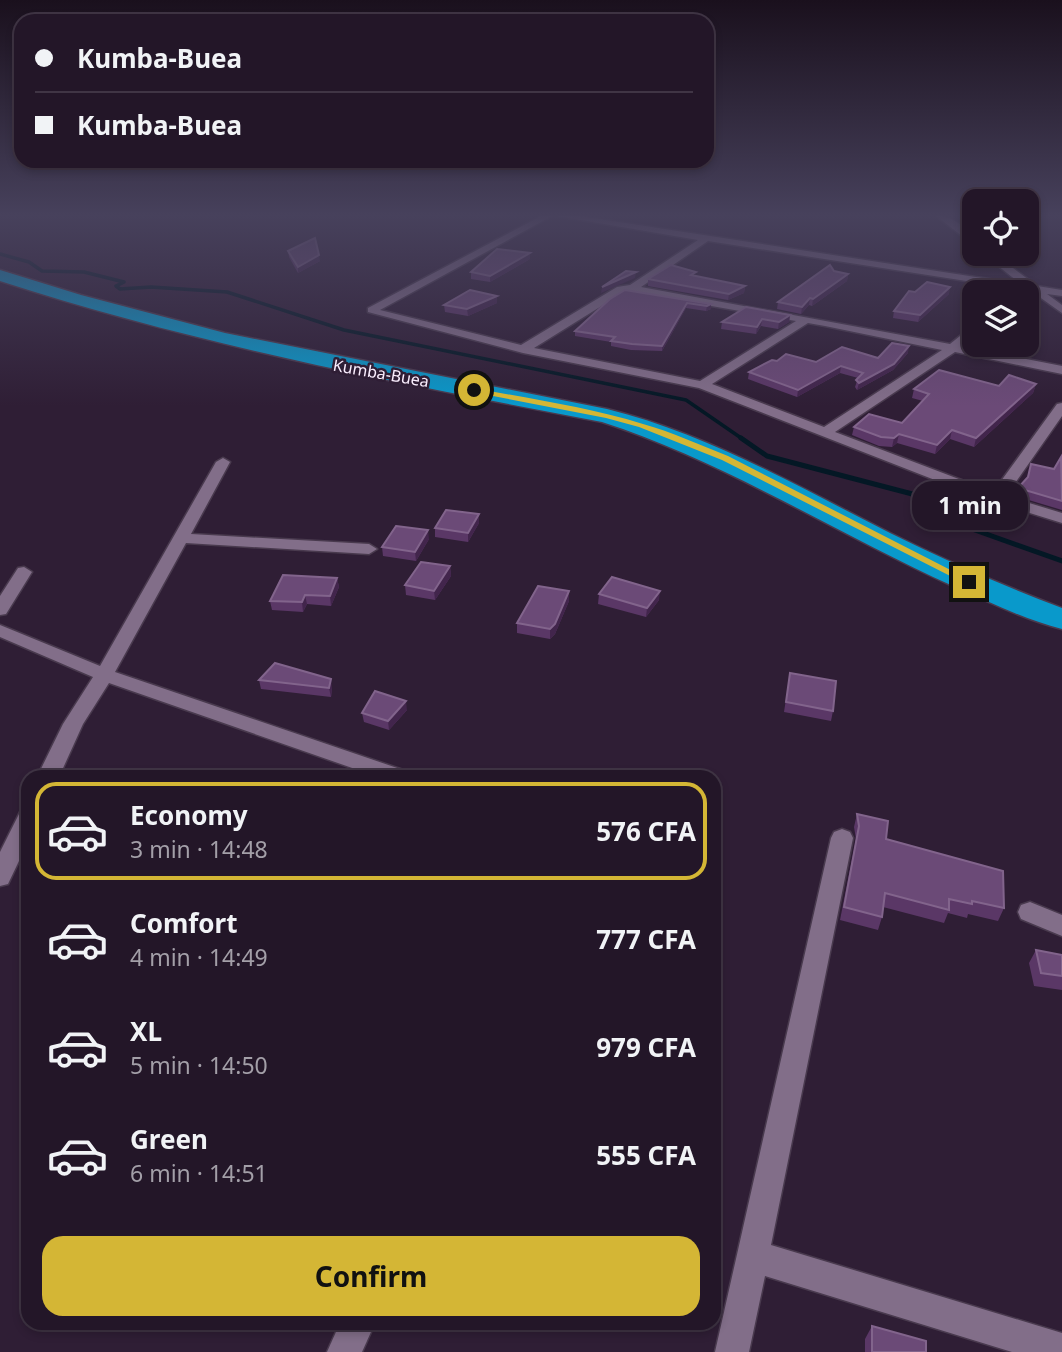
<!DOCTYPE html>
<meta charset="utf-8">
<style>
body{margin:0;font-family:"Noto Sans",sans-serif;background:#2f2334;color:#f1f3f6;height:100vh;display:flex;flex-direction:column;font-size:26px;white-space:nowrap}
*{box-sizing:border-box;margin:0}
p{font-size:23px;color:#a39fa8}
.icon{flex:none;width:38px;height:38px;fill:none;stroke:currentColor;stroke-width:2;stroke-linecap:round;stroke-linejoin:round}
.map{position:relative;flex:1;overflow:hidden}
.details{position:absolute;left:21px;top:770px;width:700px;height:560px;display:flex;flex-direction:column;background:#231628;border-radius:21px;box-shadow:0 4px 10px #0003,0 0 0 2px #403545}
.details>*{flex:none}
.guide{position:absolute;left:14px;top:14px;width:700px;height:154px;border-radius:21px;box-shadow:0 4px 10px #0003,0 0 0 2px #403545;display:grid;align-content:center;height:154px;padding:0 21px;background:#231628}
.fabs{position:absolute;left:962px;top:189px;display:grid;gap:14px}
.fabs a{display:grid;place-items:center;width:77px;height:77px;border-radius:14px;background:#231628;box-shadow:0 4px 10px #0003,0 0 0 2px #403545;font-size:35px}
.end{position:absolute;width:32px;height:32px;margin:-16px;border:9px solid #d4b635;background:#111;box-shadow:0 0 0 4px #111}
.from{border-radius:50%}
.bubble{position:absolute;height:49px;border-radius:21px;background:#231628;box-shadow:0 4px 10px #0003,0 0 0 2px #403545;font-size:23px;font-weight:700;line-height:49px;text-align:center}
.guide b{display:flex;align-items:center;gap:24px;height:66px;font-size:26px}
.guide b+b{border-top:2px solid #403545}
.guide i{width:18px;height:18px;background:#f1f3f6}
ul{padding:12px 0 0;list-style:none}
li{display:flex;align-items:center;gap:21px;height:98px;margin:0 14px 10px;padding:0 7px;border:4px solid transparent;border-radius:21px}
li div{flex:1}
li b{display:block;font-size:26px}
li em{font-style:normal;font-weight:700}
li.active{border-color:#d4b635}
li>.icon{width:63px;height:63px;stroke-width:1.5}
.cta{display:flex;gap:14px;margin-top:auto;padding:14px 21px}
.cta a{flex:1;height:80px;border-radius:21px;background:#d4b635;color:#111;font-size:28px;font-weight:700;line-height:80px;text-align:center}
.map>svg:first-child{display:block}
</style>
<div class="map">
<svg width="1062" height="1352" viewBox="0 0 1062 1352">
<rect width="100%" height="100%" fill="#2f1e35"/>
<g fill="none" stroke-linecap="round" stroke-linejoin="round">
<path stroke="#041825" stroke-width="3.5" d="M0,254L29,262L42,271L84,272L124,282L116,286L120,289L151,287L227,292L344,330L686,400L744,440"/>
<path stroke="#041825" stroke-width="5" d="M741,438L767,456L920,496L947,520L1062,561"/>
<defs>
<g id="street">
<path d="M541,216H552L380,310L521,345L617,287L630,285L698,240L557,216H580L1021,284L983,254H994L1037,286L1062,290V296L1047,294L1062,305V313L1031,291L708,241L641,287L950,344L975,324V333L961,346L1062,366V374L955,352L835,432L993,492L1057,404L1062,403V416L1006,496L1062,513V523L981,498L699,388L523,353L368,312V308ZM624,292H632L796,321L700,381L534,348ZM808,323L825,326L942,350L824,427L712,384Z"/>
<path d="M936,216C954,216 962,226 975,238V246Z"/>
<path d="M223,458L230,462L191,534L369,544L377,549L369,554L186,543L115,672L409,772L412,777H378L109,683L83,724L59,777H37L63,724L93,677L0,637V625L100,666L216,462Z"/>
<path d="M24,567L32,572L6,614L0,615V596L18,568Z"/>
<path d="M28,810V842L8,884L0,886V852L20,812Z"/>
<path d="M842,829L850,832L853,838L771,1245L1062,1333V1352H1012L765,1276L749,1352H715L831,838L834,832Z"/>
<path d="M1030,902L1062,915V936L1021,919L1018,912L1021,905Z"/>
<path d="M340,1323H375L362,1352H327Z"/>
</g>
<path id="highway" d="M0,270L81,295L225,333L607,409C708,434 799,487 890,533C946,561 1004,586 1062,608V629C1025,620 988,601 953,586C835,533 726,462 602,422C399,383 197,345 0,281Z"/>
</defs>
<use href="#street" stroke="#493a4e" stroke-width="3"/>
<use href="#highway" stroke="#493a4e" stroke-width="3"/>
<use href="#street" fill="#826e89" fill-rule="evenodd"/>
<use href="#highway" fill="#0999cb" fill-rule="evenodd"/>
</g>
<g fill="#5a3766">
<path d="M288,251L320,261L298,273L289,257Z"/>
<path d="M530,259L490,282L471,279V272Z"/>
<path d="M834,271L848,274L847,281L812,306L809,305L801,314L777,309L778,302Z"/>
<path d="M648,279L745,286L744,293L728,300L648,286Z"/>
<path d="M915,292L949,294L918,322L893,318L894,311Z"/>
<path d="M610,299L711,304V309L706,311L686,308L662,351L631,350L611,346V342L575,336V331Z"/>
<path d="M497,303L468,316L445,312L444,305Z"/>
<path d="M790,315L789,322L778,329L761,326L756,334L721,329L722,322Z"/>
<path d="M908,353L893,370L857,390L855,387L858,378L840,373L797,397L748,379L749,372L816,362L878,358Z"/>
<path d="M1036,384L1033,393L974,447L950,439L935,454L897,443L892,447L879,446L852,435L854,427L902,423L923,401L912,398L914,389Z"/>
<path d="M1062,457V510L1015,496L1018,488L1027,478L1031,464L1054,469Z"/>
<path d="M479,523L468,542L435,537V528Z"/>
<path d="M429,539L416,561L383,556L382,547Z"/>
<path d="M450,566L451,576L435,600L406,595L405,585Z"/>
<path d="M337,578L339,587L331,606L307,604L303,612L272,610L270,601Z"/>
<path d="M569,591V601L555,634L550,639L517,633V623Z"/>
<path d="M599,594L659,600L646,617L598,604Z"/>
<path d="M790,673L833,711L831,721L784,712Z"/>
<path d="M259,680L332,688L331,697L261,689Z"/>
<path d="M407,710L389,730L364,722L362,713Z"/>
<path d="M857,814L886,839L1004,908L998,921L968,914L967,918L948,913L944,923L883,907L882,917L878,930L840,920L856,839L854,827Z"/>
<path d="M1036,950L1062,955V990L1034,986L1029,963Z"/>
<path d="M872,1326L926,1352H865V1339Z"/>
</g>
<g fill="#42254c">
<path d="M530,253V259L490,282V276Z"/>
<path d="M319,255L320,261L298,273V267Z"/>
<path d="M636,272L635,278L601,293L602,287Z"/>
<path d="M848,274L847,281L812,306L813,299Z"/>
<path d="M745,286L744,293L728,300L729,294Z"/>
<path d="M950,287L949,294L918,322L920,315Z"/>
<path d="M497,296V303L468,316L467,309Z"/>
<path d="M810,298L809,305L801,314L802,307Z"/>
<path d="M687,303L686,308L662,351V346Z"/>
<path d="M711,304V309L706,311L707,306Z"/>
<path d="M790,315L789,322L778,329L779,322Z"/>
<path d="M762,319L761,326L756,334L757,327Z"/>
<path d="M909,346L908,353L893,370L857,390L859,383Z"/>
<path d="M841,366L840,373L797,397L798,390Z"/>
<path d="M1036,384L1033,393L974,447L976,438Z"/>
<path d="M952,430L950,439L935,454L937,445Z"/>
<path d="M899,434L897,443L892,447L894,438Z"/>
<path d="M479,514V523L468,542V533Z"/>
<path d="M428,530L429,539L416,561L415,552Z"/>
<path d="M450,566L451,576L435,600L434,591Z"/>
<path d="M337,578L339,587L331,606L330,596Z"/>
<path d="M569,591V601L555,634L550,639V629Z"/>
<path d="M660,591L659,600L646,617L647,608Z"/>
<path d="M305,595L307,604L303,612L302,602Z"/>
<path d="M331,679L332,688L331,697L329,688Z"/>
<path d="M406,701L407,710L389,730L388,721Z"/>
</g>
<g fill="#6b4a77" stroke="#82648c" stroke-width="2">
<path d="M315,238L319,255L298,267L288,251Z"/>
<path d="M497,249L530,253L490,276L471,272Z"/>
<path d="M671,265L696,272L691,275L745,286L729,294L648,279Z"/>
<path d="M830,265L834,271L848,274L813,299L810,298L802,307L778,302Z"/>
<path d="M626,271L636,272L602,287Z"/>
<path d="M927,282L950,287L920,315L894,311L909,291L915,292Z"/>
<path d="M470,290L497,296L467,309L444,305Z"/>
<path d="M625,290L711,304L707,306L687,303L662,346L632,344L611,341L615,337L575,331L610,299Z"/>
<path d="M746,307L790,315L779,322L762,319L757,327L722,322Z"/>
<path d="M892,343L909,346L894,364L859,383L856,380L863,373L841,366L798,390L749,372L772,360L777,361L786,354L816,362L842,347L878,358Z"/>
<path d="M939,370L999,386L1009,375L1036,384L976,438L952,430L937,445L899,434L894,438L881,437L854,427L869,414L902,423L929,394L914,389Z"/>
<path d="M1061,457L1062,501L1018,488L1028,477L1031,464L1054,469Z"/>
<path d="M446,510L479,514L468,533L435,528Z"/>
<path d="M396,526L428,530L415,552L382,547Z"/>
<path d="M421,562L450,566L434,591L405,585Z"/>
<path d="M283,575L337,578L330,596L305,595L302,602L270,601Z"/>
<path d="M612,577L660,591L647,608L599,594Z"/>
<path d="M538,586L569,591L555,624L550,629L517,623Z"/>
<path d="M275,663L331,679L329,688L259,680Z"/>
<path d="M790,673L836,681L833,711L786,702Z"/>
<path d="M375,691L406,701L388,721L362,713Z"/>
<path d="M857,814L888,821L886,839L1003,871L1004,908L972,901V904L949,899V910L885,893L882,917L844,907L859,826Z"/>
<path d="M1036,950L1062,955V976L1041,973Z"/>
<path d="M872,1326L926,1341V1352H872Z"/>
</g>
<linearGradient id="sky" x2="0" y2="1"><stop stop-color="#1a101d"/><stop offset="0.53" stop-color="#47415c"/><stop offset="1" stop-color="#47415c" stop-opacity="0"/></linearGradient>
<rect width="1062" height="406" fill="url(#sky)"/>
<path fill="#d4b635" d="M474,388C530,399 588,407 643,424C672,432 700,445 728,456L974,582L966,584L722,460L639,427L606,418L472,392Z"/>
<g text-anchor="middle" stroke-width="5" stroke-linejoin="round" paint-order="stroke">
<g font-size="16" fill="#faeefe" stroke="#2f1e35">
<text transform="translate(381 373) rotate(10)" y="6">Kumba-Buea</text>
</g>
</g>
</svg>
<div class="fabs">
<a><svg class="icon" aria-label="locate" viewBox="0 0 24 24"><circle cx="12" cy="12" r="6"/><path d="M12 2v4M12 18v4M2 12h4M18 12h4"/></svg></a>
<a><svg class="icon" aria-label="layers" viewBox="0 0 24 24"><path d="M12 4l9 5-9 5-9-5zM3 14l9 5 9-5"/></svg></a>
</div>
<i class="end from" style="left:474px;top:390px"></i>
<i class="end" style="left:969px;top:582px"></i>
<div class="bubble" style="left:912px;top:481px;width:116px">1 min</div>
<div class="guide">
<b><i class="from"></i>Kumba-Buea</b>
<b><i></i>Kumba-Buea</b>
</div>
<section class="details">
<ul>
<li class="active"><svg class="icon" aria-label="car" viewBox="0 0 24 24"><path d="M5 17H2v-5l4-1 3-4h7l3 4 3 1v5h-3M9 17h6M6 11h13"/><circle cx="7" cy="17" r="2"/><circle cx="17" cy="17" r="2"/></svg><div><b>Economy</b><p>3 min · 14:48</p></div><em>576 CFA</em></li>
<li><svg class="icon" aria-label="car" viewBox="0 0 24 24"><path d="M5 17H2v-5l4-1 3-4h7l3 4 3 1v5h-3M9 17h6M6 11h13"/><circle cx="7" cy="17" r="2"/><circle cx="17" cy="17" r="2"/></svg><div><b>Comfort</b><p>4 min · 14:49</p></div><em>777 CFA</em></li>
<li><svg class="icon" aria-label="car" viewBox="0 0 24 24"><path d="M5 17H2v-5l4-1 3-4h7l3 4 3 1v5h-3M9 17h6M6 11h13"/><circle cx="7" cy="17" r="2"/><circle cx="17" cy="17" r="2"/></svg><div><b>XL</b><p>5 min · 14:50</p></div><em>979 CFA</em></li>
<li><svg class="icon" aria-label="car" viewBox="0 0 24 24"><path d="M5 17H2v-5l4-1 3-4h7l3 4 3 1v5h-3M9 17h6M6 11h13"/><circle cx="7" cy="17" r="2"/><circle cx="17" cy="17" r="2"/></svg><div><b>Green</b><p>6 min · 14:51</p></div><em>555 CFA</em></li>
</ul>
<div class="cta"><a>Confirm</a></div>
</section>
</div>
